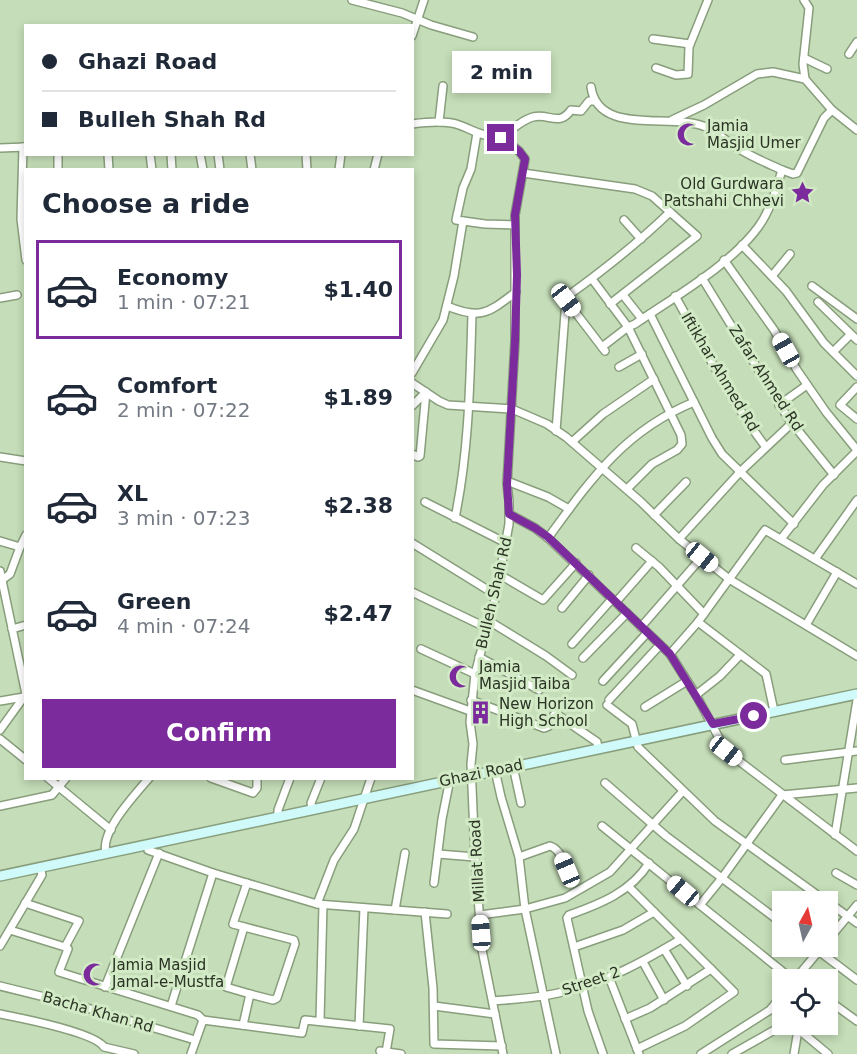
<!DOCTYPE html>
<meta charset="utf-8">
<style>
body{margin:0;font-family:"DejaVu Sans",sans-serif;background:#f2f2f3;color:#1f2937;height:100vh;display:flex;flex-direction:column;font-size:22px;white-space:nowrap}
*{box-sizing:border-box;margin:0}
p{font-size:20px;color:#747a83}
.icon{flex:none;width:33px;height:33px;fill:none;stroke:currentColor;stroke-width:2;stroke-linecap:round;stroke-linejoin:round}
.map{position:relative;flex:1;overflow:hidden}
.drawer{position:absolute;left:24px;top:168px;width:390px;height:612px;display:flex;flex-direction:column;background:#fff;border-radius:0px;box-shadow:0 3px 9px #0003}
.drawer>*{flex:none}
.top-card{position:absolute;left:24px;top:24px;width:390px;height:132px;border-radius:0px;box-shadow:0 3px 9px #0003;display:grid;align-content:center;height:132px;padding:0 18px;background:#fff}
.needle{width:39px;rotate:8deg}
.tools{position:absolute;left:772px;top:891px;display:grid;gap:12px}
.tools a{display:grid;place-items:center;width:66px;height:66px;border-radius:0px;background:#fff;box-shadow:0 3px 9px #0003;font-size:30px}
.end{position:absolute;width:27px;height:27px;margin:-14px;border:8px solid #7b2b9c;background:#fff;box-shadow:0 0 0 3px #fff}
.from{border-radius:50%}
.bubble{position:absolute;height:42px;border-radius:0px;background:#fff;box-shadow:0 3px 9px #0003;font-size:20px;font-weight:600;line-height:42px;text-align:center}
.car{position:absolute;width:18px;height:36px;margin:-18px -9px;border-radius:8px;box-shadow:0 0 4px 2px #0007;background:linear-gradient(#fff 24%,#345 0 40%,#fff 0 76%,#345 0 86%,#fff 0)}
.top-card b{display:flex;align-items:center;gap:21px;height:57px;font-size:22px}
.top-card b+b{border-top:2px solid #e0e1e3}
.top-card i{width:15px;height:15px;background:#1f2937}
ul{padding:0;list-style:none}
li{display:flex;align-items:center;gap:18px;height:99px;margin:0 12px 9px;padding:0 6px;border:3px solid transparent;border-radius:0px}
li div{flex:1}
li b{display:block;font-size:22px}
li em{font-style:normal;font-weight:600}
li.on{border-color:#7b2b9c}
li>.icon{width:54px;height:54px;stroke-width:1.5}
h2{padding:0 18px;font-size:27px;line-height:72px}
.action{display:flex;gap:12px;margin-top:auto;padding:12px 18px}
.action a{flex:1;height:69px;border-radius:0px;background:#7b2b9c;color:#fff;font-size:24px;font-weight:600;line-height:69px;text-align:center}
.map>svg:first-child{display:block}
</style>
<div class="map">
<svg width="857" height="1054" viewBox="0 0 857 1054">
<rect width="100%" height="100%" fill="#c5ddb8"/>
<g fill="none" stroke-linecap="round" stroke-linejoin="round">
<defs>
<g id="street">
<path d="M352,0L402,13L431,25L473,37"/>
<path d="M804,0L809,8L803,64L805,79"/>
<path d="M412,36L424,0"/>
<path d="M653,39L690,44"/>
<path d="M849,54L857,42"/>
<path d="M804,58L827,69"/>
<path d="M656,68L676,75L688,74L689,47L708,0"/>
<path d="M591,87C598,137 672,112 706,127C719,133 729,144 741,150C754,158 769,164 782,170"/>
<path d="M672,120L704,105L757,74L773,72L805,79L832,110L857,130"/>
<path d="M439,122L443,86"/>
<path d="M412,124C427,122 446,120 459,125C471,129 482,137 495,136C509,135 520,120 533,117C549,113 559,127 571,110L581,111L589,101H594"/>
<path d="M477,133L471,169L463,188L456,220L485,224L515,225"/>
<path d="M499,135L519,151L525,159L515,215V341L507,484L509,501V524L496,595L475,674L470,722L473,744L471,764L475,857L482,950L503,1054"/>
<path d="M23,147L21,219L26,260"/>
<path d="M0,148L26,147"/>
<path d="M58,154V170"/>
<path d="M108,154L109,170"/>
<path d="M150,154L152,170"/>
<path d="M171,154L172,170"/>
<path d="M200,154L203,170"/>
<path d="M218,154L220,170"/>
<path d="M250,154L252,170"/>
<path d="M306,154L307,170"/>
<path d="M339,170L341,154"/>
<path d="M374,170L378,154"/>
<path d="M523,173L635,189L652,196L697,236L610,304"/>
<path d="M624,220L641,239"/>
<path d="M742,245L786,291L824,343L857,376"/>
<path d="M724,260L774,330L797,370L826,412L857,450"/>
<path d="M772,276L790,254"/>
<path d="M702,278L788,418L834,475"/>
<path d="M592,279L628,327L635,324C674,297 731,265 759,226C771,209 776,189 782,170L793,174L797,173L824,118L832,110"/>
<path d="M812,286L857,319"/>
<path d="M623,295L642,319"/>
<path d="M675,296C704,347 730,400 765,446"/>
<path d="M0,298L17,295"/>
<path d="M566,300L605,351"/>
<path d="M818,302L857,340"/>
<path d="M447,306C481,320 488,313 516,292"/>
<path d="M650,314L712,438L722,454L794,524"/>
<path d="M602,347L628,327L681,435L682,444L677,450L652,464L627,489"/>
<path d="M833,352L850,335"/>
<path d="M619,367L642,354"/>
<path d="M412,373L443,320L454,276L463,221"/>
<path d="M412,383L439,401L448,405L512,409L547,424L566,437L640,501L679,539L729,579L857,656"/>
<path d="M857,387L840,405L857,419"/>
<path d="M779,405L807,385"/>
<path d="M412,406L426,392L420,456L418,457L412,454"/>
<path d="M556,431L566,300L569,295C605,269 638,243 670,212"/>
<path d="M572,442L603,414L654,379"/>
<path d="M0,457L26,461"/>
<path d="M507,481L548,497L569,509"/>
<path d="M425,502L506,543"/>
<path d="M509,514L535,528L548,538L670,654L696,695L726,751L857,851"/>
<path d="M654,515L686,482"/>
<path d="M455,518C469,451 470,382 472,314"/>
<path d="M548,538C591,479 624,431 694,402"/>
<path d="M679,539L740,472L792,423"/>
<path d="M781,539L823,485L857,451"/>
<path d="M0,541L20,547L10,574L2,580"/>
<path d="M412,543L496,595"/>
<path d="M20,547L26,535"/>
<path d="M636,548L659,567L704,614"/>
<path d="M815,559L857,500"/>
<path d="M0,571L26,694"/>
<path d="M500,575L543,600L576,563"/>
<path d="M412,592L487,628"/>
<path d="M616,602L652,561"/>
<path d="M562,608L589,575"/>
<path d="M489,621L546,656L572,675"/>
<path d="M698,622L766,674L774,711"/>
<path d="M806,625L837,572"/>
<path d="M641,627L702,557"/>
<path d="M12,629L26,625"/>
<path d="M572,644L612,599"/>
<path d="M421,649L475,674"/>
<path d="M670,654L698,622L765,530L857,584"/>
<path d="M479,657L539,690"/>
<path d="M583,658L627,613"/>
<path d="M603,681L647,633"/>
<path d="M412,690L470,711"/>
<path d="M696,695L720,676L740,655"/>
<path d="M471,700L544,728L549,726L554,715L556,714L597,742L598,748"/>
<path d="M609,700L660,645"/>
<path d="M0,701L24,697"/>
<path d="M607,705L632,724L638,747L715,821L827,902"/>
<path d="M645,707L687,681"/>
<path d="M0,730L26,694"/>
<path d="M0,739L26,760"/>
<path d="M785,760L857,751"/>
<path d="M513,766L521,803"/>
<path d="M495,770L501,797L519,857L525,909L556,1054"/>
<path d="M48,778L111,830"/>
<path d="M211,778L253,793L257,788V778"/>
<path d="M605,783L666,836L783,924"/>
<path d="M0,806L52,795L66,778"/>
<path d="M312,809L311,803L321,778"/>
<path d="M278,816V810L290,778"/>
<path d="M602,826L793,980"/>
<path d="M835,835L857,700"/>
<path d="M149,845L148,850L213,873L317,904L447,914"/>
<path d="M106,853C100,831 135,795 149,778"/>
<path d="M438,854L475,857"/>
<path d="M519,857L550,846C560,849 563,861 567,870"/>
<path d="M836,873L857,885"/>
<path d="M434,883L442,819L450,779"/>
<path d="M629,887L734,992L685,1026L637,1049"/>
<path d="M828,902L857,923"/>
<path d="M317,904L334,860L354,829L371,778"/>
<path d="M700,905L722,878L782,795L857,788"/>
<path d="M395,910L405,853"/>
<path d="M425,912L433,988L434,1044L502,1046"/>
<path d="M480,915L525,909L565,898L610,872L683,791"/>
<path d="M244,927L226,987L250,994"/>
<path d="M10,930L65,947L79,921L25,903"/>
<path d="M828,940L857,905"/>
<path d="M0,946L42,875L40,867"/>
<path d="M812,946L857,980"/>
<path d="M65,947L68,949L59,972L198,1015L203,1020"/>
<path d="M574,947L623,930L654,912"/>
<path d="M664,949L687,986"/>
<path d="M643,962L664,1000"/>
<path d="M609,977L639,1054"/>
<path d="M797,977L823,946"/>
<path d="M0,986L77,1005L195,1040"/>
<path d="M105,987L159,853"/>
<path d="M828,1000L857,1021"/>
<path d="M493,1001C516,999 540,998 562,992C605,983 644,961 681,939"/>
<path d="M171,1006L213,873"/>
<path d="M434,1006L495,1014"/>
<path d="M0,1014C20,1018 94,1032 104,1047L134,1054"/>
<path d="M625,1019L650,1008L711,969"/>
<path d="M320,1020L323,905"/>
<path d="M243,1025L250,994L273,1000L277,998L295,944L294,940L233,924L247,883"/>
<path d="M359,1026L364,908"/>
<path d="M380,1051L401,1054"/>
<path d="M191,1054L203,1020L302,1033L305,1020L390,1029L386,1052"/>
<path d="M603,1054L588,1011L567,918L569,915C600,904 631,892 649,863"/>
<path d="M701,1054L770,1010L783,994"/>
<path d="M732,1054L778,1028L798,1029L828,1054"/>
<path d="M794,1054L799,1024"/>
</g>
<path id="secondary" d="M0,876L857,694"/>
</defs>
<use href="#street" stroke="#889e7c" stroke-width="10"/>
<use href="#secondary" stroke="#889e7c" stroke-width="12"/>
<use href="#street" stroke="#fff" stroke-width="7"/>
<use href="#secondary" stroke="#d0fafa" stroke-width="9"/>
</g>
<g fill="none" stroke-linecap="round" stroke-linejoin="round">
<path stroke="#7b2b9c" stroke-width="8" d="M501,138L519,151L525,159L515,215L517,275L515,341L507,484L509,514L535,528L548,537L670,654L713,724L754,716"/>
</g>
<defs>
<symbol id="mosque-bare" viewBox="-9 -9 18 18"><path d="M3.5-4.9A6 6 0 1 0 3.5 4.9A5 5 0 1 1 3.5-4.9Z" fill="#7b2b9c" stroke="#d2eac5" stroke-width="2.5" paint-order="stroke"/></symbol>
<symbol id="sight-bare" viewBox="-9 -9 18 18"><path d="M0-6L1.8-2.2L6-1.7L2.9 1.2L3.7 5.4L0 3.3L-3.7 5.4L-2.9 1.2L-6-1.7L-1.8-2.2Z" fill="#7b2b9c" stroke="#d2eac5" stroke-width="2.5" paint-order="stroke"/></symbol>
<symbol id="building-bare" viewBox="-9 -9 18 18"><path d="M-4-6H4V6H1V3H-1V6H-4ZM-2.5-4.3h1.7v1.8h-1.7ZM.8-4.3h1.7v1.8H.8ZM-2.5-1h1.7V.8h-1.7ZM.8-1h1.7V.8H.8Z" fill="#7b2b9c" stroke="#d2eac5" stroke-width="2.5" paint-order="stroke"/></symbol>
</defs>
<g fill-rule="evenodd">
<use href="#mosque-bare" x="672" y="118" width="33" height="33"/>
<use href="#sight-bare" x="786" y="176" width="33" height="33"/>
<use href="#mosque-bare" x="444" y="660" width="33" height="33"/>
<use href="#building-bare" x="464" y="696" width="33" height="33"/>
<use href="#mosque-bare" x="78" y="958" width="33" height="33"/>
</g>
<g text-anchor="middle" stroke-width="6" stroke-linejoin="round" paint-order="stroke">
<g font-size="15" fill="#2a3324" stroke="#d2eac5" text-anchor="start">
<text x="707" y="131">Jamia<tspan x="707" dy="17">Masjid Umer</tspan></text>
<text x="784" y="189" text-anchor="end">Old Gurdwara<tspan x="784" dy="17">Patshahi Chhevi</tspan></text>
<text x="479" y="672">Jamia<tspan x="479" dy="17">Masjid Taiba</tspan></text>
<text x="499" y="709">New Horizon<tspan x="499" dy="17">High School</tspan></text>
<text x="112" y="970">Jamia Masjid<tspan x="112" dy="17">Jamal-e-Mustfa</tspan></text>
</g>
<g font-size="15" fill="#2a3324" stroke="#d2eac5">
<text transform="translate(720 372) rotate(59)" y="5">Iftikhar Ahmed Rd</text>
<text transform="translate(766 378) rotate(57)" y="5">Zafar Ahmed Rd</text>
<text transform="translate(494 593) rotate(-77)" y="5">Bulleh Shah Rd</text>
<text transform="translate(481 773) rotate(-12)" y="5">Ghazi Road</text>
<text transform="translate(477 861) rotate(-93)" y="5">Millat Road</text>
<text transform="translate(591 981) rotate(-19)" y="5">Street 2</text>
<text transform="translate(98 1012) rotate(16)" y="5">Bacha Khan Rd</text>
</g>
</g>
</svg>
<div class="tools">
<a><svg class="needle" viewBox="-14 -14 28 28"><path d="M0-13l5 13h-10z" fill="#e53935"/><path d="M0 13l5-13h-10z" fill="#747a83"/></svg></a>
<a><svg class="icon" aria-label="locate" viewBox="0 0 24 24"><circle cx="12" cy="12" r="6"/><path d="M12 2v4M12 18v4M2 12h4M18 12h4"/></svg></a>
</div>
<i class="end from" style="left:754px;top:716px"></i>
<i class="end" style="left:501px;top:138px"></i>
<div class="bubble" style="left:452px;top:51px;width:99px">2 min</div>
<i class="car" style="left:566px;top:300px;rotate:142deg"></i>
<i class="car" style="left:786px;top:350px;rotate:331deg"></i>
<i class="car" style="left:702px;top:557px;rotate:129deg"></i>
<i class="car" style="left:726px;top:751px;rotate:128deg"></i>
<i class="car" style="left:567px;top:870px;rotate:337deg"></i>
<i class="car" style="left:683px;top:891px;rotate:310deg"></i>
<i class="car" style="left:481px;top:933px;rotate:356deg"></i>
<div class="top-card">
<b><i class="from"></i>Ghazi Road</b>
<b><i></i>Bulleh Shah Rd</b>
</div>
<section class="drawer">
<h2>Choose a ride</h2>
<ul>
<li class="on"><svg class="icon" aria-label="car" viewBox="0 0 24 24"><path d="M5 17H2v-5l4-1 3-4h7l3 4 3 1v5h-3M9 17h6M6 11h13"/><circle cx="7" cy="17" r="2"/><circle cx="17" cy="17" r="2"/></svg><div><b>Economy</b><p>1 min · 07:21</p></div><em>$1.40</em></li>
<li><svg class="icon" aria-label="car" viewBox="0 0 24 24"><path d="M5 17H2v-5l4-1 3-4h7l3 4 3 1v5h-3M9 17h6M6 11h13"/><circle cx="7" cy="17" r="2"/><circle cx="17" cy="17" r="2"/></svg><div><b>Comfort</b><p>2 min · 07:22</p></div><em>$1.89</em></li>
<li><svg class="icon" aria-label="car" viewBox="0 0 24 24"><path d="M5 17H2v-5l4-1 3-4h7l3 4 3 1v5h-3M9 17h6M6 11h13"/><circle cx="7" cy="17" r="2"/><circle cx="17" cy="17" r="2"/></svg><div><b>XL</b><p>3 min · 07:23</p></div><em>$2.38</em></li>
<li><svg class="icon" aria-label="car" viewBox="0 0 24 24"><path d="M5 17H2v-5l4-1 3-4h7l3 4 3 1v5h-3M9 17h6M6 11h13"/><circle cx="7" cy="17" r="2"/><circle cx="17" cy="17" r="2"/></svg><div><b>Green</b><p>4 min · 07:24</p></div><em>$2.47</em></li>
</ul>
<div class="action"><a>Confirm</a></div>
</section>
</div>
